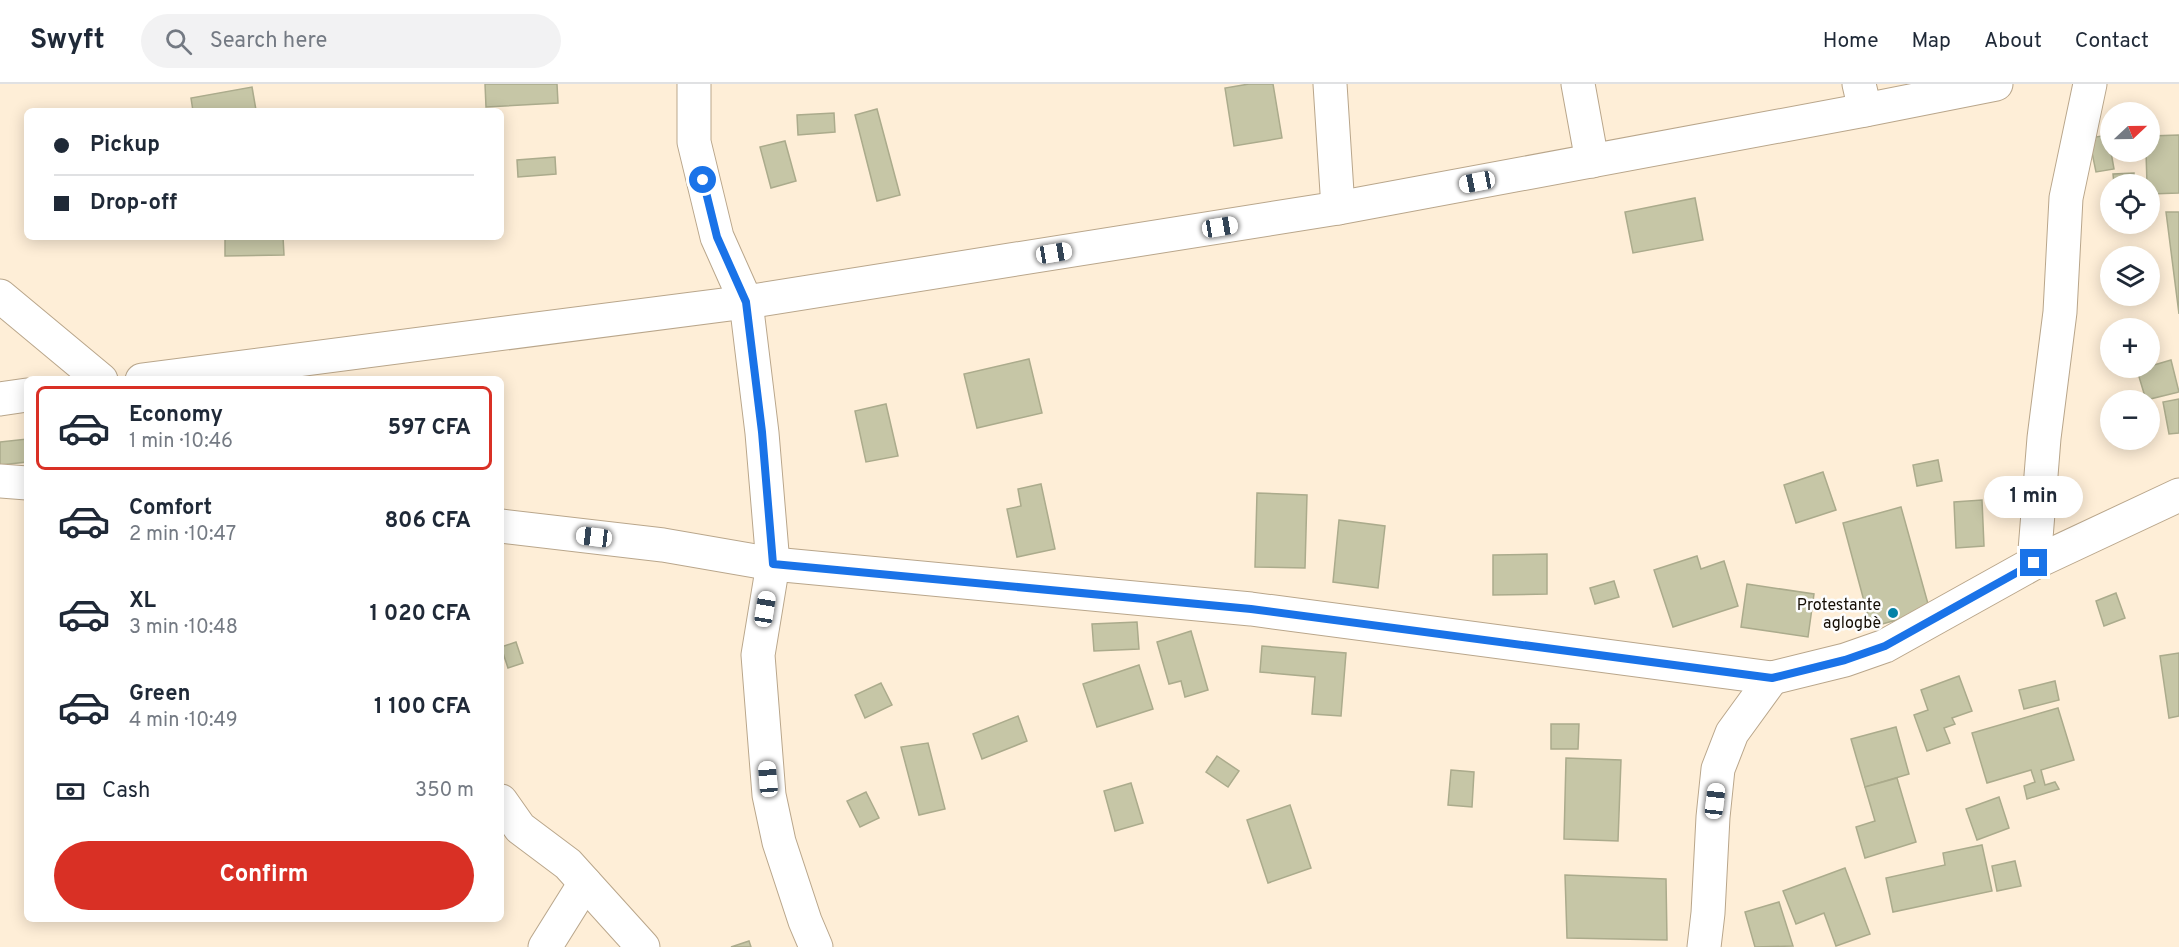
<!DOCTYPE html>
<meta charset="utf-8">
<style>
body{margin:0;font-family:Overpass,sans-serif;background:#f2f2f3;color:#1f2937;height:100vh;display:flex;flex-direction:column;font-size:22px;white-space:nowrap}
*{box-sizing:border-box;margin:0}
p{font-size:20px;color:#747a83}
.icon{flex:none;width:33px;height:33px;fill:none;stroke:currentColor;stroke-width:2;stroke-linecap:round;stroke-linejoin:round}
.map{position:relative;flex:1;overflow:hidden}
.sheet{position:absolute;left:24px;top:292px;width:480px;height:546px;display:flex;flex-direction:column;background:#fff;border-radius:9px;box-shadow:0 3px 15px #0003}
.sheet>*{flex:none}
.banner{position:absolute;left:24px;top:24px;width:480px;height:132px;border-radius:9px;box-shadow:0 3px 15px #0003;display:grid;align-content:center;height:132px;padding:0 30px;background:#fff}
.needle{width:39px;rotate:68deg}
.fabs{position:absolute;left:2100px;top:18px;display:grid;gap:12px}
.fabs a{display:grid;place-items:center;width:60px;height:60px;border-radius:50%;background:#fff;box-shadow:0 3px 15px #0003;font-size:30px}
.end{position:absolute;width:27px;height:27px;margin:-14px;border:8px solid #1a73e8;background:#fff;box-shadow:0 0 0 3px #fff}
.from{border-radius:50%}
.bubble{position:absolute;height:42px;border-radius:21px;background:#fff;box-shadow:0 3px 15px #0003;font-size:20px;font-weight:700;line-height:42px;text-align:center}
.car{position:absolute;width:18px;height:36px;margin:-18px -9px;border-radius:8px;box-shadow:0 0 4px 2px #0007;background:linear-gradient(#fff 24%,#345 0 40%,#fff 0 76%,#345 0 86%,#fff 0)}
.banner b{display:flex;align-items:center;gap:21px;height:57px;font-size:22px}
.banner b+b{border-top:2px solid #e0e1e3}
.banner i{width:15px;height:15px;background:#1f2937}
ul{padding:10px 0 0;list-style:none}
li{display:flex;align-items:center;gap:18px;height:84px;margin:0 12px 9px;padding:0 18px;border:3px solid transparent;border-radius:9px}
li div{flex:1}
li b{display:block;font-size:22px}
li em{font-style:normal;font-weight:700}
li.selected{border-color:#d93025}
li>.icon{width:54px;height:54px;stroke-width:1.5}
.pay{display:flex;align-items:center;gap:15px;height:66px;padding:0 30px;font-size:22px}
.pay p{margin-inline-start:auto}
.action{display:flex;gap:12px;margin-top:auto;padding:12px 30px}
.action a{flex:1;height:69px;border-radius:36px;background:#d93025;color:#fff;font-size:24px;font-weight:700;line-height:69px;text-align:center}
header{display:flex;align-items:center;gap:36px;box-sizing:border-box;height:84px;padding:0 30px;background:#fff;border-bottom:2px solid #e0e1e3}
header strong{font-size:28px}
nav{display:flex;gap:33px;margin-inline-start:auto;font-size:21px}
.search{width:420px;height:54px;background:#f2f2f3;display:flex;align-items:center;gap:15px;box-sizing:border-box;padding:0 21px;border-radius:33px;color:#747a83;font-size:22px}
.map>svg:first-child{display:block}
</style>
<header>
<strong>Swyft</strong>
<div class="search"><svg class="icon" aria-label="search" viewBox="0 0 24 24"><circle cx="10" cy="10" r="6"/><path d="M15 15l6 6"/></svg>Search here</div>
<nav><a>Home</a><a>Map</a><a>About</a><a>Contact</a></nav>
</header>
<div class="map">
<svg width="2179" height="863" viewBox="0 0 2179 863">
<rect width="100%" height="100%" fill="#feeed7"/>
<g fill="#c6c6a6" stroke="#abab8c" stroke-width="1.5">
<path d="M485,0H557L558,19L486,23Z"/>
<path d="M1249,0H1273L1282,54L1234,62L1225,4Z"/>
<path d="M252,3L256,26L193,27L191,14Z"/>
<path d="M877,25L900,111L877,117L855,31Z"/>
<path d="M834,29L835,48L798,51L797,31Z"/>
<path d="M2108,51L2114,85L2096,88L2089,54Z"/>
<path d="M2179,51V109L2150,110V100H2147L2146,68H2150V52Z"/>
<path d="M785,57L796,97L771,104L760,63Z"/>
<path d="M555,73L556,90L518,93L517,76Z"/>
<path d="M2134,89V100H2114L2113,90Z"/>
<path d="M1695,114L1703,156L1633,169L1625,128Z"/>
<path d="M2166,128H2179V230Z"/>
<path d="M225,153H283L284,171L225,172Z"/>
<path d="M1029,275L1042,329L977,344L964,290Z"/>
<path d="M2171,276L2179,308L2146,316L2137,286Z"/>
<path d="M2179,315V349L2169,350L2163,318Z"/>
<path d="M886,320L898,372L866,378L855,327Z"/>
<path d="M27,355V378L0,381V358Z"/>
<path d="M1938,376L1942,397L1917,402L1913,381Z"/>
<path d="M1823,388L1836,426L1796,439L1784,401Z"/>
<path d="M1041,400L1055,465L1017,473L1007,425L1021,422L1018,405Z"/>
<path d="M1257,409L1307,411L1305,484L1255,483Z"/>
<path d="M1982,416L1984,462L1956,464L1954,418Z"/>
<path d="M1901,423L1930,527L1871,543L1843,439Z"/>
<path d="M1339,436L1385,442L1378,504L1333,498Z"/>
<path d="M1547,470V510L1493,511V471Z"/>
<path d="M1697,472L1701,485L1724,477L1738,522L1673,543L1654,486Z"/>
<path d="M1614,497L1619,513L1595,520L1590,504Z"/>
<path d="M1747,500L1814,510L1808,553L1741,543Z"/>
<path d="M2116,509L2125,534L2104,542L2096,517Z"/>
<path d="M1137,538L1139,565L1094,567L1092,540Z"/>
<path d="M1191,547L1208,606L1185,613L1181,597L1169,600L1157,558Z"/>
<path d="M516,558L523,579L508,584L501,563Z"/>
<path d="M1262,562L1346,569L1341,632L1312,630L1315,593L1260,588Z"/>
<path d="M2179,569V632L2169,634L2160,572Z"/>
<path d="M1139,581L1153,625L1097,643L1083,600Z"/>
<path d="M1959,592L1972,627L1952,634L1955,640L1944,644L1950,659L1927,667L1914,631L1928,626L1921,606Z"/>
<path d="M2055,597L2059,616L2024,625L2019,606Z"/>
<path d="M881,599L892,621L865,634L855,611Z"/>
<path d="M2058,624L2074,676L2041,686L2045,701L2055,698L2059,705L2027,715L2024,702L2035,698L2031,686L1987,699L1972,649Z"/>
<path d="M1018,632L1027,657L982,675L973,650Z"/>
<path d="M1551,640H1579L1578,665H1551Z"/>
<path d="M1896,643L1909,690L1865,703L1851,655Z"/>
<path d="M928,659L945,725L919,731L901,663Z"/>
<path d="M1217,672L1239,687L1228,703L1206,688Z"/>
<path d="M1566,674L1621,676L1618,757L1564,755Z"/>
<path d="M1451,686L1474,688L1472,723L1448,721Z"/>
<path d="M1897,694L1916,758L1865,774L1856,743L1875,737L1865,703Z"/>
<path d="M1131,699L1143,739L1115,747L1104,707Z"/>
<path d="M866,708L879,734L860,743L847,717Z"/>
<path d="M1999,713L2009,744L1977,756L1966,725Z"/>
<path d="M1290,721L1311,784L1268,799L1247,736Z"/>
<path d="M1982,761L1992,807L1893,828L1886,794L1945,781L1943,769Z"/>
<path d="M2015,777L2021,802L1997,807L1992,782Z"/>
<path d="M1845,784L1870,850L1836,862L1824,829L1796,840L1783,807Z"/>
<path d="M1565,791L1666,795L1667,856L1567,854Z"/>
<path d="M1779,818L1793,862L1755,863L1745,828Z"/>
<path d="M749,857L751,863H731Z"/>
</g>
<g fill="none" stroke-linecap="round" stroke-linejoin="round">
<defs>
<g id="minor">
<path d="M694,0V58L717,153L746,218L762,349L773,480L758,571L769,711L779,758L805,837L816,863"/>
<path d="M1330,0L1338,124"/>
<path d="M1578,0L1592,77"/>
<path d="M1859,0L1865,26"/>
<path d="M0,212L101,296"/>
<path d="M142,296L746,218L1338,124L1865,26L1996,0"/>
<path d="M0,315L27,311"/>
<path d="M0,397L27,399"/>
<path d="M501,442L663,461L773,480L1251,525L1772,594L1845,576L1885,562L2034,479L2179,411"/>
<path d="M2034,479L2044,354L2060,228L2066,114L2090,0"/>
<path d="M501,717L520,744L568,780L643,863"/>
<path d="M545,863L585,799"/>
<path d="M1704,863L1708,829L1713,733L1718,685L1732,649L1772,594"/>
</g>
</defs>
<use href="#minor" stroke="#b9a68b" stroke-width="35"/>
<use href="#minor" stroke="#fff" stroke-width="33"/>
</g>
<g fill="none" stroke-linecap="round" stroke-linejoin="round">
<path stroke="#1a73e8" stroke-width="8" d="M703,96L717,153L746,218L762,348L773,480L1251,525L1772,594L1845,576L1885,562L2034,479"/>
</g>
<circle fill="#0582a7" stroke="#fdfdfd" stroke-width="2" cx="1893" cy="529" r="6"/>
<g text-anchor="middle" stroke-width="5" stroke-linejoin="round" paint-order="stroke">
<g font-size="16" fill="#150e05" stroke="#fdfdfd" text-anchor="end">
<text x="1881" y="526">Protestante<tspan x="1881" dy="18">aglogbè</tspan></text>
</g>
</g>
</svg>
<div class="fabs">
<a><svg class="needle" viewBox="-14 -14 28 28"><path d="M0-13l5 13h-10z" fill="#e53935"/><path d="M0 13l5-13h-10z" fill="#747a83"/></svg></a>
<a><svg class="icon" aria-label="locate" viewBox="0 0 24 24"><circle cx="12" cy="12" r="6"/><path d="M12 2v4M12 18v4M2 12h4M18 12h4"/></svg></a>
<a><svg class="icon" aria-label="layers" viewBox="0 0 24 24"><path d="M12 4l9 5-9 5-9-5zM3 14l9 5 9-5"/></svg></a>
<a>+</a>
<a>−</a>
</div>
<i class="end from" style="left:703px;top:96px"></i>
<i class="end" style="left:2034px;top:479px"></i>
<div class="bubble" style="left:1984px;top:392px;width:99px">1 min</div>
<i class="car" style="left:1477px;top:98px;rotate:259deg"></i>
<i class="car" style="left:1220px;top:143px;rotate:81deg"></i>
<i class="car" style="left:1054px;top:169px;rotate:81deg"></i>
<i class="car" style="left:594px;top:453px;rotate:277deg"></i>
<i class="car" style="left:765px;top:525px;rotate:9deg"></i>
<i class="car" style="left:768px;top:695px;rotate:355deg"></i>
<i class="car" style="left:1715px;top:717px;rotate:7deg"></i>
<div class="banner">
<b><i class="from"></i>Pickup</b>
<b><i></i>Drop-off</b>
</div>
<section class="sheet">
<ul>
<li class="selected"><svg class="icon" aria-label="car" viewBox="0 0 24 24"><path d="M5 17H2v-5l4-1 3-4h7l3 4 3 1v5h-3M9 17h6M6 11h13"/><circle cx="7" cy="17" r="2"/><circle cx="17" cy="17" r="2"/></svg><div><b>Economy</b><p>1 min · 10:46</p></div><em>597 CFA</em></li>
<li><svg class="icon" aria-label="car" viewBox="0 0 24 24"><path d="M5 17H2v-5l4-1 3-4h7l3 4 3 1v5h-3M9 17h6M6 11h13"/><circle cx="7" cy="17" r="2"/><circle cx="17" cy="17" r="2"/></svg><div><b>Comfort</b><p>2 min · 10:47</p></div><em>806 CFA</em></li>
<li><svg class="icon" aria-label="car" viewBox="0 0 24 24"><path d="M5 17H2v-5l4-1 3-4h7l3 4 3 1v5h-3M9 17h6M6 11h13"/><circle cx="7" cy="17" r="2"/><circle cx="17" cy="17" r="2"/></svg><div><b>XL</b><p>3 min · 10:48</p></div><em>1 020 CFA</em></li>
<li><svg class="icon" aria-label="car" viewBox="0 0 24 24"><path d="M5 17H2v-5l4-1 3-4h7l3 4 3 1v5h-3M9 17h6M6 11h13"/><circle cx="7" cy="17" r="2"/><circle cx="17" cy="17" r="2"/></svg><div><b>Green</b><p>4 min · 10:49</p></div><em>1 100 CFA</em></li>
</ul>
<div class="pay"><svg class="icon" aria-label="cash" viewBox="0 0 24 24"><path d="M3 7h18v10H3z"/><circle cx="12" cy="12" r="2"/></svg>Cash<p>350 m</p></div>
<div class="action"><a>Confirm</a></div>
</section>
</div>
